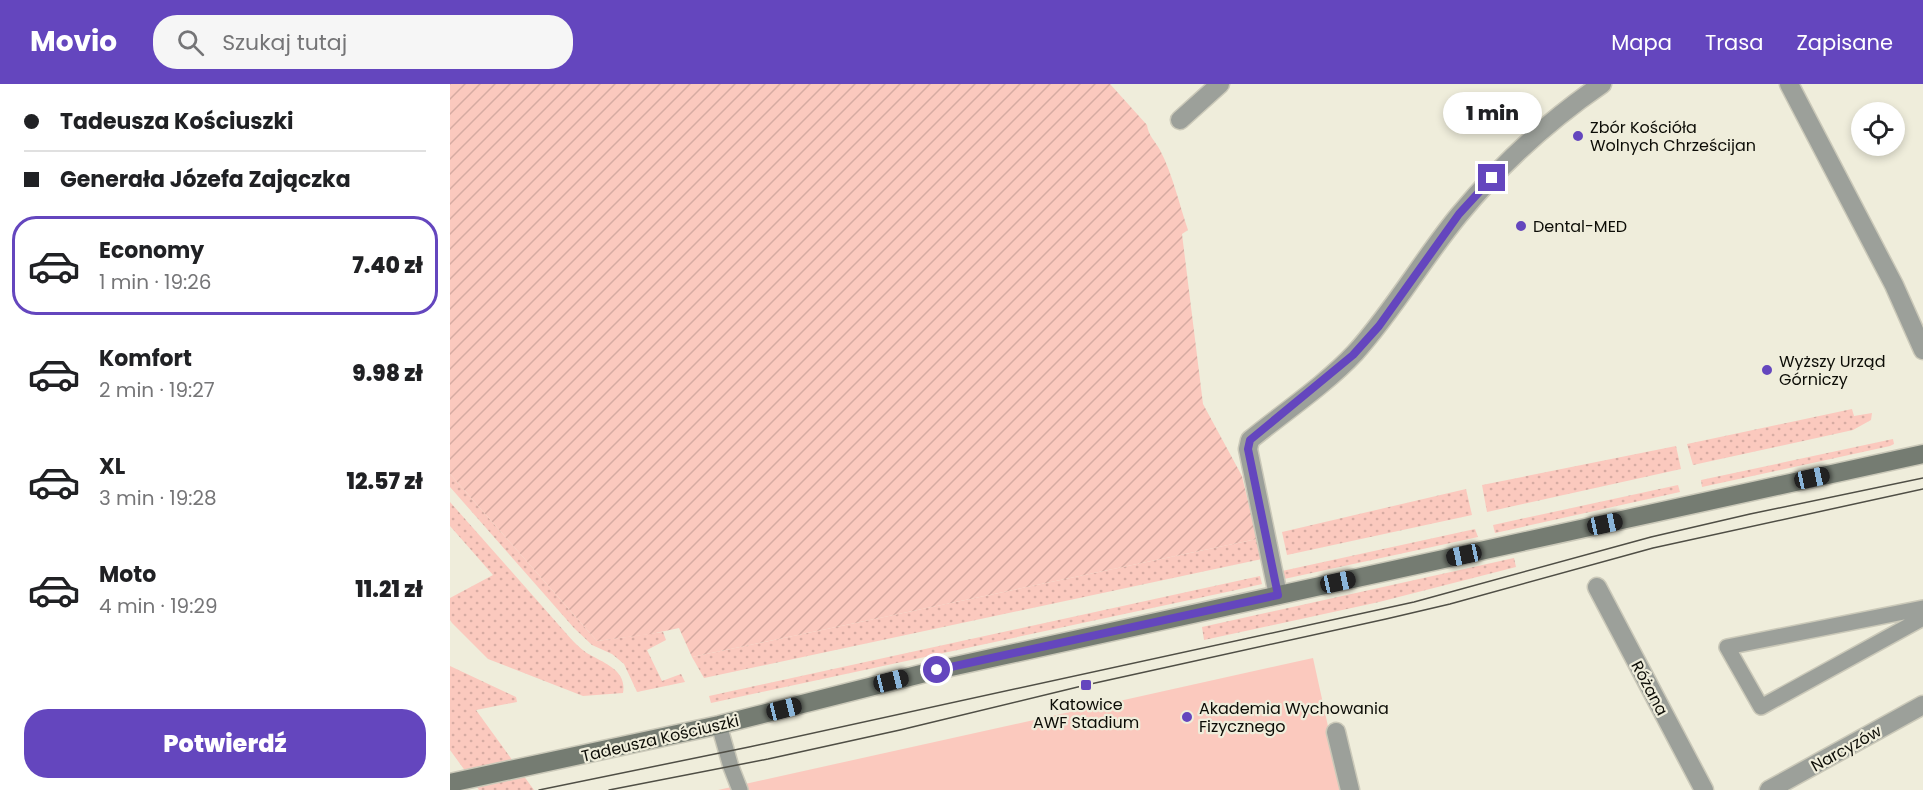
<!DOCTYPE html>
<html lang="pl">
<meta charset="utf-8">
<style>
body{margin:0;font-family:Poppins,sans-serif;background:#f6f6f6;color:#202124;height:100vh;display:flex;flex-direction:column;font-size:22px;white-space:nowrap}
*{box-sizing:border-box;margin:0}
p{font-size:20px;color:#757577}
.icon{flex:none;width:33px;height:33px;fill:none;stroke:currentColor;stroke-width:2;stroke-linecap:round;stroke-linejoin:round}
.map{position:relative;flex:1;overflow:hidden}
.panel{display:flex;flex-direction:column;background:#fff;width:450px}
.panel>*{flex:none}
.banner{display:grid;align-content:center;height:132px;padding:0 24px;background:#fff}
.tools{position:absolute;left:1401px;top:18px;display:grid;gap:12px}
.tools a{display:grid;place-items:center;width:54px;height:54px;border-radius:50%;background:#fff;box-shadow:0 3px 9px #0003;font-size:30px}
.end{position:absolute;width:27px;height:27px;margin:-14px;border:8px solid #6446be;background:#fff;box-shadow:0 0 0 3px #fff}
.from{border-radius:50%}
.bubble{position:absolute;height:42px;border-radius:21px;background:#fff;box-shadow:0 3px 9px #0003;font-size:20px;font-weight:800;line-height:42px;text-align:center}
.car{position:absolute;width:18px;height:36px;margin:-18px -9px;border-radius:8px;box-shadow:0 0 4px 2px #0007;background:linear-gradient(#222 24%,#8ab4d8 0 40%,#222 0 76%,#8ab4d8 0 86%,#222 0)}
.banner b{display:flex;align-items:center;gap:21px;height:57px;font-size:22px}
.banner b+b{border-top:2px solid #e0e0e0}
.banner i{width:15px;height:15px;background:#202124}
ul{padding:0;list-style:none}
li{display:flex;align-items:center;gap:18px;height:99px;margin:0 12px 9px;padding:0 12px;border:3px solid transparent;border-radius:24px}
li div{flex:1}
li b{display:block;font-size:22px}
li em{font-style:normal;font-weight:800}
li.on{border-color:#6446be}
li>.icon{width:54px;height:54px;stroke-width:1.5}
.button{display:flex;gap:12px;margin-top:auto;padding:12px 24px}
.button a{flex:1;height:69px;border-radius:24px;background:#6446be;color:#fff;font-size:24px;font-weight:800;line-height:69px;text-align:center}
header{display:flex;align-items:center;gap:36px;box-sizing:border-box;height:84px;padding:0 30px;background:#6446be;color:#fff}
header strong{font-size:28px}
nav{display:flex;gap:33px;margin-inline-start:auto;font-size:21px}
.search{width:420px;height:54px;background:#f6f6f6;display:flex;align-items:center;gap:15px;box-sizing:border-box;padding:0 21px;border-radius:24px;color:#757577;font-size:22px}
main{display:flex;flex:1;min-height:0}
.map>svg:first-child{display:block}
</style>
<header>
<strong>Movio</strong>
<div class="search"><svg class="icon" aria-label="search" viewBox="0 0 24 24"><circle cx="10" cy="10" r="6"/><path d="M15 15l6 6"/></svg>Szukaj tutaj</div>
<nav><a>Mapa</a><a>Trasa</a><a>Zapisane</a></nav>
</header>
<main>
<section class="panel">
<div class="banner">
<b><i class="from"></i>Tadeusza Kościuszki</b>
<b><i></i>Generała Józefa Zajączka</b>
</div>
<ul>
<li class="on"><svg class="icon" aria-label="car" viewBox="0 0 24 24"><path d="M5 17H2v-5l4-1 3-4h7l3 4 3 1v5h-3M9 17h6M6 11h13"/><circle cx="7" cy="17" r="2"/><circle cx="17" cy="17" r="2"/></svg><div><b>Economy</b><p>1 min · 19:26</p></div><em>7.40 zł</em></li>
<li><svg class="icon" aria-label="car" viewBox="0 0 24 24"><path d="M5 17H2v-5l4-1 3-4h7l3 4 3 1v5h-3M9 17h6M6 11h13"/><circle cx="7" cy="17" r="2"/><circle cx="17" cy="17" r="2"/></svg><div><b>Komfort</b><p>2 min · 19:27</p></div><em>9.98 zł</em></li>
<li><svg class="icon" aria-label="car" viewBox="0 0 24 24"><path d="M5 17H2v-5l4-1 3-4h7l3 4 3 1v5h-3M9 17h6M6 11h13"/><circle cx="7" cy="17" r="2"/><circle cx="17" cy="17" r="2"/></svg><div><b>XL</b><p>3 min · 19:28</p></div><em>12.57 zł</em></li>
<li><svg class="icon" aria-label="car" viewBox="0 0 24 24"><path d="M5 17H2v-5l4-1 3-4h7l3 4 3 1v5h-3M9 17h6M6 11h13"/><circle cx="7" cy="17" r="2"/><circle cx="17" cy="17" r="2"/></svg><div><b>Moto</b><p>4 min · 19:29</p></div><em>11.21 zł</em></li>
</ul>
<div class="button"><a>Potwierdź</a></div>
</section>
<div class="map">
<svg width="1473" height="706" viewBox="0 0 1473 706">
<defs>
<pattern id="grass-dots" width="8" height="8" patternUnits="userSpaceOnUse" patternTransform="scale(1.5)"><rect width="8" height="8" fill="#fbc9be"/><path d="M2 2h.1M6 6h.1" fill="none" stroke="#d6aba2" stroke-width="1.8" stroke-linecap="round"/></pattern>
<pattern id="garden-furrows" width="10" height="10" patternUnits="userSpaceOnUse" patternTransform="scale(1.5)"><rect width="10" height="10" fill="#fbc9be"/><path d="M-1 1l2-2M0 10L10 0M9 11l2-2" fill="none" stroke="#d6aba2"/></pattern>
</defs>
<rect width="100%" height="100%" fill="#efeddb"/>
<g fill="url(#grass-dots)">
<path d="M1402,325L1404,332L1422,329L1421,336L1403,346L1243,381L1237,360Z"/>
<path d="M1443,355L1444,360L1440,362L1252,403L1251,396Z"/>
<path d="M1226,362L1231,385L1037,428L1032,401Z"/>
<path d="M0,390L147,557L213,548L216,556L197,566L212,597L231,590L235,598L187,608L174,580L162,570L142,561L124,544L0,403Z"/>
<path d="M1228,401L1230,408L1045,449L1043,441Z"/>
<path d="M1016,405L1022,431L837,471L832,448Z"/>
<path d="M0,418L122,556C128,562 134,568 142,572C157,580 177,588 173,609L133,612L38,575L2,539L0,536V514L43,491L0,442Z"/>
<path d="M1025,445L1028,453L834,495L832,487Z"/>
<path d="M807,455L812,475L254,594L242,573Z"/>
<path d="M1064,474L1066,483L929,518L754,556L752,543Z"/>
<path d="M810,492L812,500L786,506L261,619L259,612Z"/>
<path d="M0,582L66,613L67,618L26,626L84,706H29L0,666Z"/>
</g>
<path fill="url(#garden-furrows)" d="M0,0H660L697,41C698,51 705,57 710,66C723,91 729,120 738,146L732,150L753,320L792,392L807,455L242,573L229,544L201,550L147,557L0,390Z"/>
<path fill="#fbc9be" d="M863,574L892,706H268Z"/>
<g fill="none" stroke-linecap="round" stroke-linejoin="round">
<defs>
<g id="lane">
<path d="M1473,524L1277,563L1311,623L1473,534"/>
<path d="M269,641L281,683L290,706"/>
</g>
<g id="street">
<path d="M1339,0L1444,201L1473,266"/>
<path d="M730,36L770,0"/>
<path d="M1147,503L1254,706"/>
<path d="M828,511L798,365L800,356C833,329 876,300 905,269C944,226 972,176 1009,131C1051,80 1098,37 1152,0"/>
<path d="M886,648L900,706"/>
<path d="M1319,706L1473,621"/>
</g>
<path id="secondary" d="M0,699L269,641L487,586L1473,370"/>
</defs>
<use href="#lane" stroke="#cbc9b9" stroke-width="18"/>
<use href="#street" stroke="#cbc9b9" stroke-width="21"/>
<use href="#secondary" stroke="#cbc9b9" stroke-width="21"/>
<use href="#lane" stroke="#9ca09a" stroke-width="15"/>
<use href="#street" stroke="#9ca09a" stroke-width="18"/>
<use href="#secondary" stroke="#757c72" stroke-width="18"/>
<g stroke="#4f4e45" stroke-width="1.5">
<path d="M89,706L299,663L964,518L1201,453L1300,430L1473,394"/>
<path d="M159,706L318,675L450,646L636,601L936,535L1000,520L1203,464L1473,405"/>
</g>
</g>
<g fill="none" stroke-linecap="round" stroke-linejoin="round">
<path stroke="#6446be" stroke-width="8" d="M487,586L828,511L798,365L800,356L903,271L929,242L1009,130L1042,94"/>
</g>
<g fill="#6446be" stroke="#efeddb" stroke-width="2">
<circle cx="1128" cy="52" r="6"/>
<circle cx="1071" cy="142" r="6"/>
<circle cx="1317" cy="286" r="6"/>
<rect x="630" y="595" width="12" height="12" rx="3"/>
<circle cx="737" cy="633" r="6"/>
</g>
<g text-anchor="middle" stroke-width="4.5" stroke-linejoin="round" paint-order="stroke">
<g font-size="16" fill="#0d0d07" stroke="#efeddb" text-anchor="start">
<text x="1140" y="49">Zbór Kościóła<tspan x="1140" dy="18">Wolnych Chrześcijan</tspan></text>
<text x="1083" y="148">Dental-MED</text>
<text x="1329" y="283">Wyższy Urząd<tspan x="1329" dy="18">Górniczy</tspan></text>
<text x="636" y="626" text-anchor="middle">Katowice<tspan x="636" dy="18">AWF Stadium</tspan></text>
<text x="749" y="630">Akademia Wychowania<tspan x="749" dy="18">Fizycznego</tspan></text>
</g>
<g font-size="16" fill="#0d0d07" stroke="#efeddb">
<text transform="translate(1200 604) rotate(62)" y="6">Różana</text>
<text transform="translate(210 654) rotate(-13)" y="6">Tadeusza Kościuszki</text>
<text transform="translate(1396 664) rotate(-29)" y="6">Narcyzów</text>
</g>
</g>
</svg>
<div class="tools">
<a><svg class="icon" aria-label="locate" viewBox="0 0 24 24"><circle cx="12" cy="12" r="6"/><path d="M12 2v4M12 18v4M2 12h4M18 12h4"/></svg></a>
</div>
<i class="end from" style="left:487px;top:586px"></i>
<i class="end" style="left:1042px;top:94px"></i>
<div class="bubble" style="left:993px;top:8px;width:99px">1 min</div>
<i class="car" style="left:1362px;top:394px;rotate:78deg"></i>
<i class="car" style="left:1155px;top:440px;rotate:78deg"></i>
<i class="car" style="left:1014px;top:471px;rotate:258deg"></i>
<i class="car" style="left:888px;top:498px;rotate:78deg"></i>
<i class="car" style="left:441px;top:597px;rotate:76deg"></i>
<i class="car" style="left:334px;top:625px;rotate:76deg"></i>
</div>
</main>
